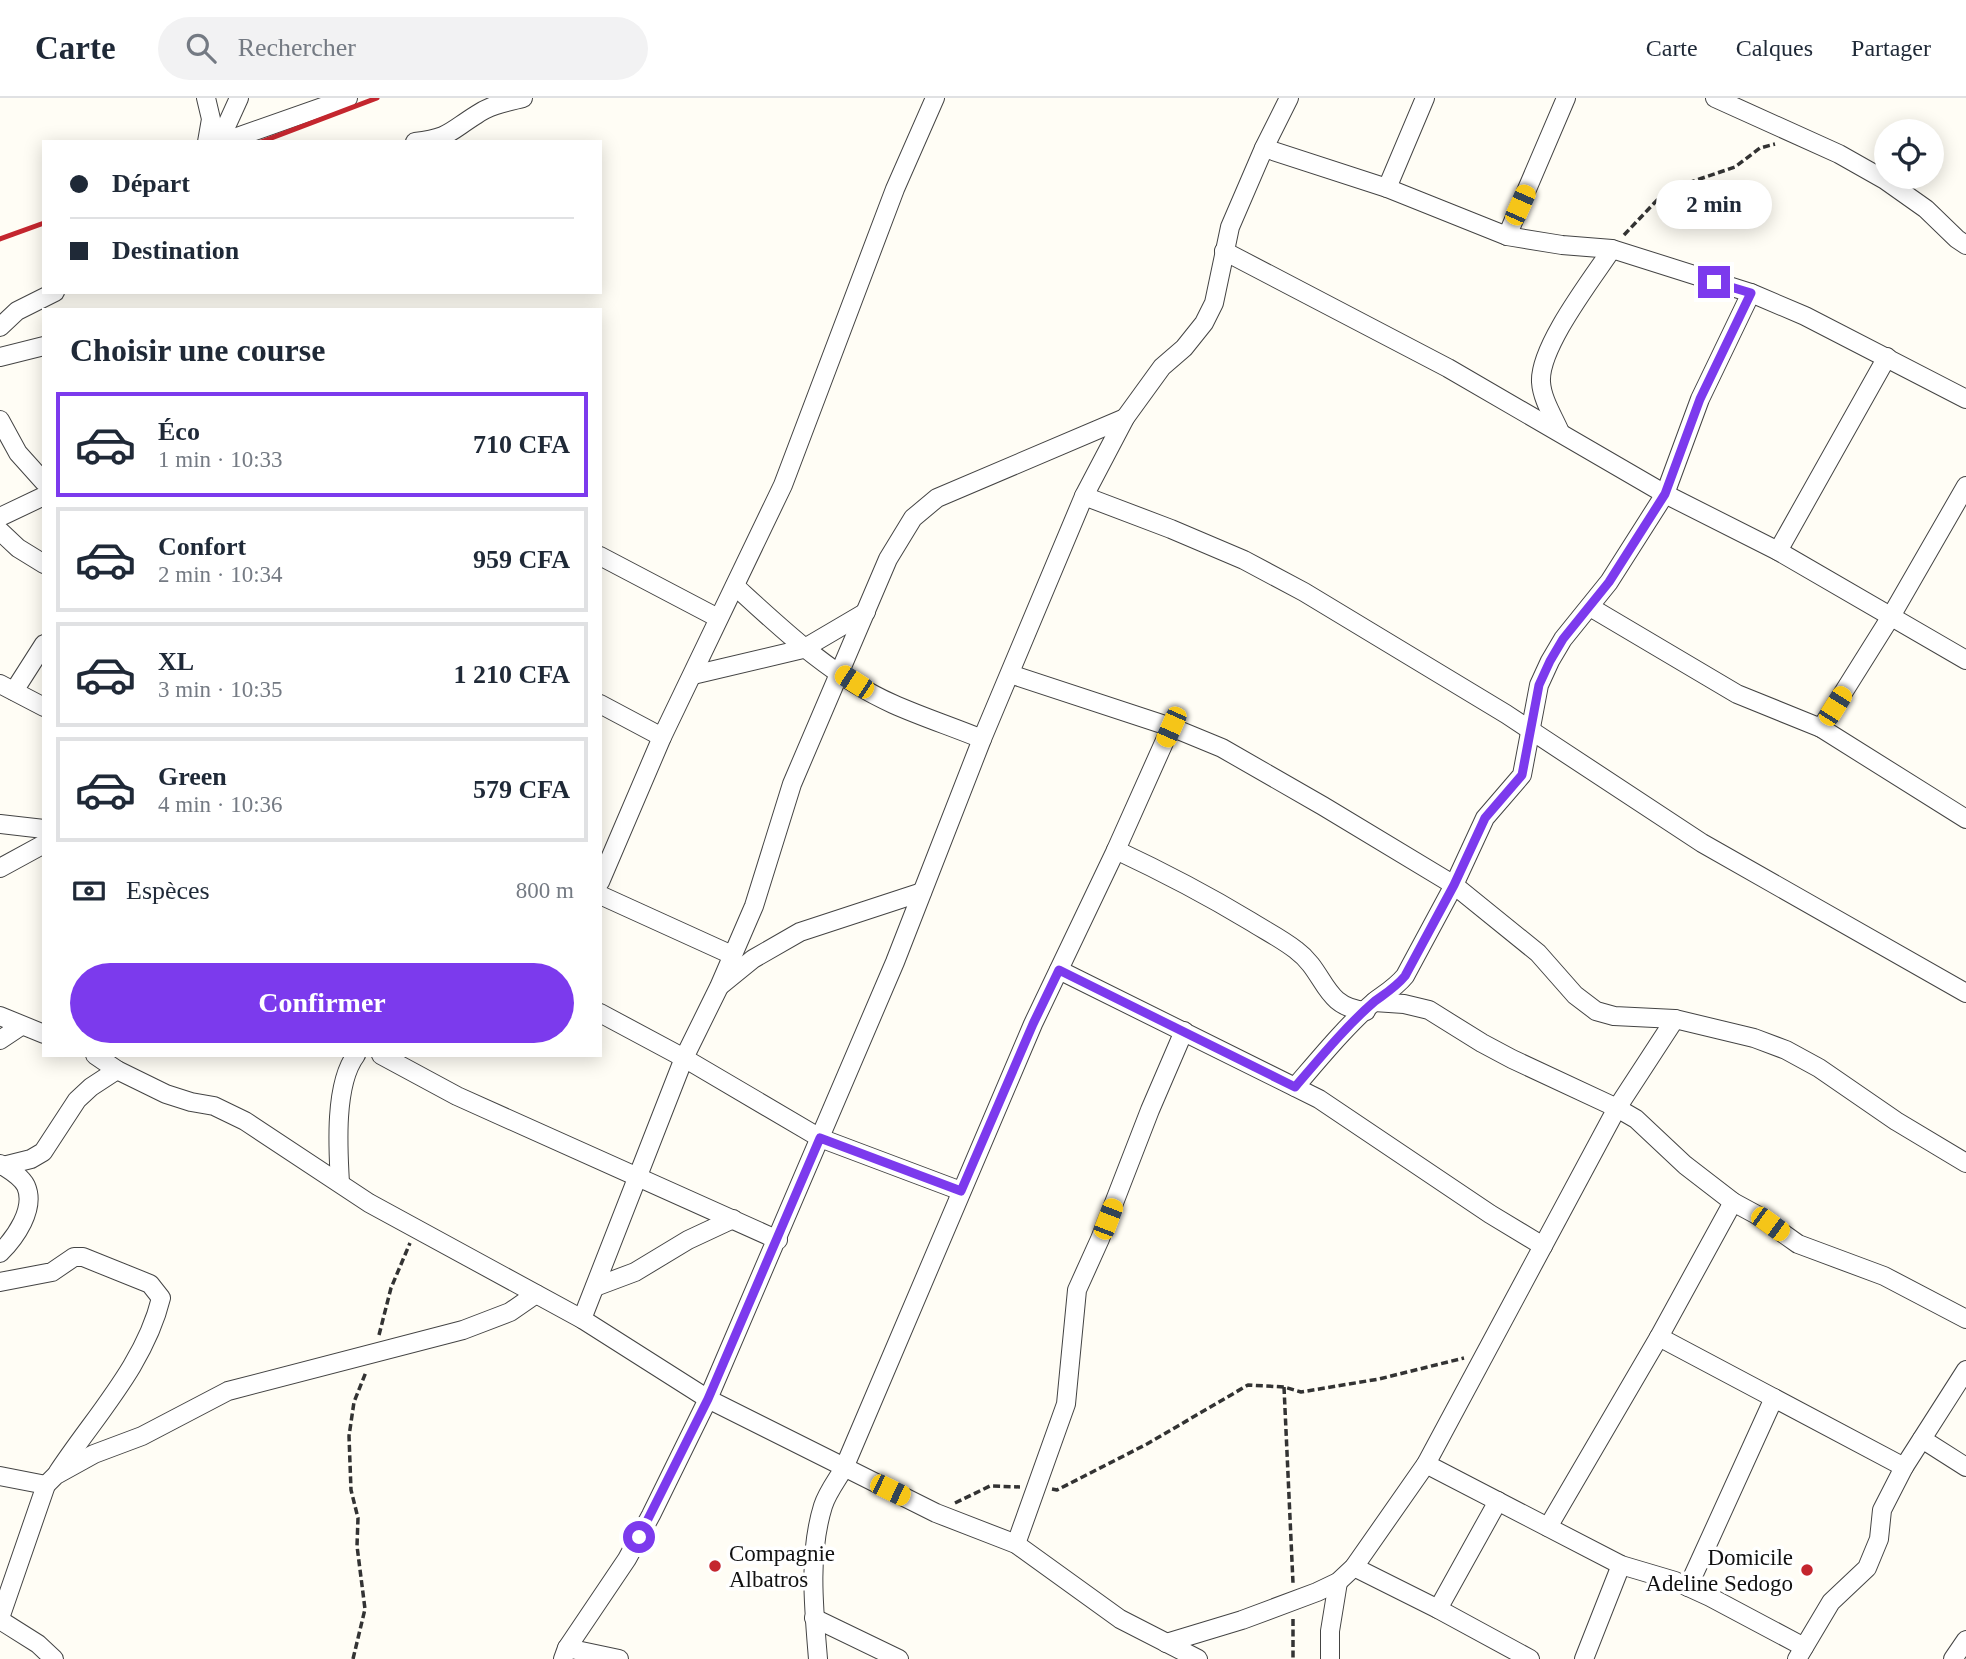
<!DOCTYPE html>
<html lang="fr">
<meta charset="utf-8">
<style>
body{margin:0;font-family:Georgia,serif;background:#f2f2f3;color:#1f2937;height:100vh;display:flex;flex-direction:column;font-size:26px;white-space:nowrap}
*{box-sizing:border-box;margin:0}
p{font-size:23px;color:#747a83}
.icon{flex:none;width:38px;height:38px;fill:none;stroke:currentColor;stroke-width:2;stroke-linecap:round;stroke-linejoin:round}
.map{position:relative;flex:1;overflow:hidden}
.panel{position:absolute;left:42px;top:210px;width:560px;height:749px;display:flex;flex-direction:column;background:#fff;border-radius:0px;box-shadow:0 4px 18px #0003}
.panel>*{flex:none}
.banner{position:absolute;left:42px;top:42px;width:560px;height:154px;border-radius:0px;box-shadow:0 4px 18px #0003;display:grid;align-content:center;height:154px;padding:0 28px;background:#fff}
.buttons{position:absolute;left:1874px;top:21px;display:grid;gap:14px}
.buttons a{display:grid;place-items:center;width:70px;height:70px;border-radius:50%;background:#fff;box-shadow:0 4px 18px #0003;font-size:35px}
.end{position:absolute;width:32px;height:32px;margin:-16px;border:9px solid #7c3aed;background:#fff;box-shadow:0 0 0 4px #fff}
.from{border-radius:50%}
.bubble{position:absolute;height:49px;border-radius:24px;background:#fff;box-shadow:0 4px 18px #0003;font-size:23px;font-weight:700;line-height:49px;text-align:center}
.car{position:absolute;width:21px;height:42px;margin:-21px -10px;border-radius:9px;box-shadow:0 0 5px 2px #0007;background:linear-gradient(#f5c518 24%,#345 0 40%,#f5c518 0 76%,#345 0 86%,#f5c518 0)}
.banner b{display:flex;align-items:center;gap:24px;height:66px;font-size:26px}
.banner b+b{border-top:2px solid #e0e1e3}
.banner i{width:18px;height:18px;background:#1f2937}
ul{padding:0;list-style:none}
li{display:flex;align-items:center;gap:21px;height:105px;margin:0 14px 10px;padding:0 14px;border:4px solid #e0e1e3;border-radius:0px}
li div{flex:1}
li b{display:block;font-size:26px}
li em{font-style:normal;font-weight:700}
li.selected{border-color:#7c3aed}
li>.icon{width:63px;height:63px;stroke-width:1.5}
h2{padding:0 28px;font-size:32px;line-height:84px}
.pay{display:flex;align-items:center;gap:18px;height:77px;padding:0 28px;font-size:26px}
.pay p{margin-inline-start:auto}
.cta{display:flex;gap:14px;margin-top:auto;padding:14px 28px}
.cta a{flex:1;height:80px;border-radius:42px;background:#7c3aed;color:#fff;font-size:28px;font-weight:700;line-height:80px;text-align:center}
header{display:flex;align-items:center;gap:42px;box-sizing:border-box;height:98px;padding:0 35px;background:#fff;border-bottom:2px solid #e0e1e3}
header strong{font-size:33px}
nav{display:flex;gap:38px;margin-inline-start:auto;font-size:24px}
.search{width:490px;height:63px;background:#f2f2f3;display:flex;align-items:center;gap:18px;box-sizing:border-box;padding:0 24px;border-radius:38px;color:#747a83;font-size:26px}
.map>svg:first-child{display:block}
</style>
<header>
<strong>Carte</strong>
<div class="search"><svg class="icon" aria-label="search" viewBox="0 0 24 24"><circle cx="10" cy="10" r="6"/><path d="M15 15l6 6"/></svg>Rechercher</div>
<nav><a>Carte</a><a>Calques</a><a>Partager</a></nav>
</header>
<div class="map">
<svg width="1966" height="1561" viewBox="0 0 1966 1561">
<rect width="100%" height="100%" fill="#fffdf5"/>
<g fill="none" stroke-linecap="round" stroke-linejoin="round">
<defs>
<g id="street">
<path d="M206,0L211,21L207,44"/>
<path d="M1566,0L1507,138L1562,147L1612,151L1751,195L1805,218L1966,301"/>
<path d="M1715,0L1839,56L1885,82L1926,111L1957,141L1966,147"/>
<path d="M219,44L239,0"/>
<path d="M223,44L348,0"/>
<path d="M415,44C449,40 449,34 476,17C490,7 507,4 523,0"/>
<path d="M1264,50L1387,90L1507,138"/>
<path d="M1387,90L1425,0"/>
<path d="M1224,153L1448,270L1665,396L1778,453L1966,562"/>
<path d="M0,229L17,213L55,194"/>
<path d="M0,259L44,248"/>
<path d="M0,322L18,355L44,384"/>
<path d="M1560,334C1553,318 1542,301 1541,284C1539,249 1592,181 1612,151"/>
<path d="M1084,398L1171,431L1244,462L1304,494L1506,616L1702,745L1966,895"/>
<path d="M0,419L44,398"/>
<path d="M0,433L18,450L44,466"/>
<path d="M1778,453L1887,259"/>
<path d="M600,458L718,520"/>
<path d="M735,488C783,532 832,579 893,606C922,619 953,629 982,641"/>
<path d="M1590,509L1737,596L1821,630L1966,721"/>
<path d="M1010,576L1171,629L1222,650L1323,708L1454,787L1538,855L1575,897L1596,913L1614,918L1675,921L1754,940L1786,952L1819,970L1896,1023L1966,1065"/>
<path d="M693,577L803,551L866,514"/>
<path d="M0,586L44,609"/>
<path d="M14,593L44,546"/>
<path d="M600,606L662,639"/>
<path d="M1821,630L1890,520L1966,388"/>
<path d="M0,726L44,731"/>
<path d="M1116,752C1163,774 1207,797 1250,823C1266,833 1282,841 1296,852C1327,875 1322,909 1366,913"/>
<path d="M0,770L44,746"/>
<path d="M600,784L662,639L783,387L895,91L935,0"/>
<path d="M600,797L732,857"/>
<path d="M1059,872L1319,1001L1490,1116L1543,1148"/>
<path d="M721,887L753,861L800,834L922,794"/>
<path d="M1374,904L1404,906L1429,912L1482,945L1512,961L1617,1010L1636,1021L1685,1067L1733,1104L1757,1117L1798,1146L1884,1178L1966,1221"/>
<path d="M600,915L684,960L820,1040L961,1093"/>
<path d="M0,918L44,936"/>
<path d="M0,942L21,928"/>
<path d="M95,957L117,972L166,996L191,1004L214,1008L245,1023L369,1105L582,1221L708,1301L936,1415L1016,1446L1120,1521L1198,1561"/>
<path d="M381,957L457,998L778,1142"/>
<path d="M1295,989C1320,960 1346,928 1375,903C1386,895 1396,889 1405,878L1454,787L1485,720L1522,677L1539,587L1550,563L1563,541L1609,484L1665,396L1700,301L1751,195"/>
<path d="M0,1066C8,1071 21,1078 26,1088C36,1111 15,1140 0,1155"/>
<path d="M3,1068L31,1061L43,1054L77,1002L91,989L117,972"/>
<path d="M340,1085C338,1051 334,986 356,957"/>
<path d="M0,1184L52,1174L74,1159H83L150,1186L161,1200C145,1266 95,1318 58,1374"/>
<path d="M595,1189L635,1174L688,1142L733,1121"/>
<path d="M582,1221L684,960L719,889L754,808L792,686L888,461L913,420L937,400L1125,320"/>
<path d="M1659,1239L1904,1369"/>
<path d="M1922,1341L1966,1369"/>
<path d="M1426,1366L1621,1467L1675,1483L1710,1499L1804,1549"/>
<path d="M0,1378L46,1387"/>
<path d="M1548,1429L1659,1239L1733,1104"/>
<path d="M1016,1446L1066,1306L1077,1192L1100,1141L1150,1012L1184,933"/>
<path d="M1354,1469L1438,1511L1530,1561"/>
<path d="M1688,1489L1774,1300"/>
<path d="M1438,1511L1498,1403"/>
<path d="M0,1520L46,1387L56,1377L94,1356L142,1338L228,1293L463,1232L510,1214L536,1196"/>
<path d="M814,1520L899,1561"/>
<path d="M0,1522L38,1546L54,1561"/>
<path d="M1166,1545L1242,1522L1317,1494L1338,1484L1354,1469L1426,1366L1617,1010L1675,921"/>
<path d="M567,1550L619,1561"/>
<path d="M563,1561L567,1550L627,1461L651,1417L708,1301L895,864L982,641L1084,398L1125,320L1162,269L1184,250L1204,225L1214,205L1230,129L1264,50L1289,0"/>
<path d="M818,1561C814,1512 808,1456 823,1408C827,1395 837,1382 844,1370L1033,926L1116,752L1171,629"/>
<path d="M1330,1561V1533L1338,1484"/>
<path d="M1584,1561L1621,1467"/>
<path d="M1797,1561L1831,1504L1867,1470L1879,1441L1882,1412L1904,1369L1966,1272"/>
<path d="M1953,1561L1966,1542"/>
</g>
</defs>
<use href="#street" stroke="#444" stroke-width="20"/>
<g stroke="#333" stroke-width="3.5" stroke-dasharray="7 3.5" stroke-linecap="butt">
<path d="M1624,137L1660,99L1679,88L1735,69L1760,50L1775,46"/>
<path d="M379,1237L391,1190L410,1145"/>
<path d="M1284,1289L1293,1485"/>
<path d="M1052,1391L1057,1392L1147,1346L1248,1287L1284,1289L1301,1294L1379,1281L1464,1260"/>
<path d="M955,1405L990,1388L1020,1389"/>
<path d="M1293,1521V1561"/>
<path d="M353,1561L365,1511L357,1448L358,1420L351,1392L349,1338L354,1304L366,1274"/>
</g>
<use href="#street" stroke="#fff" stroke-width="18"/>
<g stroke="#c4262e" stroke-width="5">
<path d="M261,44L377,0"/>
<path d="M0,141L44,125"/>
</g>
</g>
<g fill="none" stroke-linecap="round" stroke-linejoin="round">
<path stroke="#7c3aed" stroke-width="9" d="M639,1439L708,1301L820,1040L961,1093L1033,926L1059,872L1295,989C1320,960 1346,928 1375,903C1386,895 1396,889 1405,878L1454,787L1485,720L1522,677L1539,587L1550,563L1563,541L1609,484L1665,396L1700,301L1751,195L1714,184"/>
</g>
<g fill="#c4262e" stroke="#fff" stroke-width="2.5">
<circle cx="715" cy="1468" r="7"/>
<circle cx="1807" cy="1472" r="7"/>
</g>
<g text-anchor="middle" stroke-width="7" stroke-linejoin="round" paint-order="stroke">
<g font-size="23" fill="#111" stroke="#fff" text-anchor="start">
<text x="729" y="1463">Compagnie<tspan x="729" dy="26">Albatros</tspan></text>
<text x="1793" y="1467" text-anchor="end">Domicile<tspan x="1793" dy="26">Adeline Sedogo</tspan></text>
</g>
</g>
</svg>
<div class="buttons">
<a><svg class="icon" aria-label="locate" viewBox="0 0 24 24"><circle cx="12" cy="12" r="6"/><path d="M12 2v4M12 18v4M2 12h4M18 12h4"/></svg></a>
</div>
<i class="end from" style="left:639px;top:1439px"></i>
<i class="end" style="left:1714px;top:184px"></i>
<div class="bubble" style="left:1656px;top:82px;width:116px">2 min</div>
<i class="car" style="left:1520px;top:107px;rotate:24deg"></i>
<i class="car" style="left:854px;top:584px;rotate:303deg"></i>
<i class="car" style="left:1835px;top:608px;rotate:32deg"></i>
<i class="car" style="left:1171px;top:629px;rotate:204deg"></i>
<i class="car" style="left:1108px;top:1121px;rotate:21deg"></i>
<i class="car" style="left:1770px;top:1126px;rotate:126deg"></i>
<i class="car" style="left:890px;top:1392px;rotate:116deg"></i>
<div class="banner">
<b><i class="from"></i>Départ</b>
<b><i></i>Destination</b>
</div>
<section class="panel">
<h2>Choisir une course</h2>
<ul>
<li class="selected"><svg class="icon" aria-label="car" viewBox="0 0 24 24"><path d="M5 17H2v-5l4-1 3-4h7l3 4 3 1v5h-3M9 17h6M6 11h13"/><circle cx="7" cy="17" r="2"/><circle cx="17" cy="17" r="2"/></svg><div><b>Éco</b><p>1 min · 10:33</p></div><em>710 CFA</em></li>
<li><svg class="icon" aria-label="car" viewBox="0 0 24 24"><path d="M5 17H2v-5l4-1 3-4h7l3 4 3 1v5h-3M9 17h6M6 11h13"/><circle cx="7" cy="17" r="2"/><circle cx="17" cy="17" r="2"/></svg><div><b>Confort</b><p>2 min · 10:34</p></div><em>959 CFA</em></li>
<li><svg class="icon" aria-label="car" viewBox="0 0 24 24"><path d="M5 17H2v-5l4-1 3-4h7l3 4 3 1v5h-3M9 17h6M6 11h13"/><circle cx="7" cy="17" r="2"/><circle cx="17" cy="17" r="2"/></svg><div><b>XL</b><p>3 min · 10:35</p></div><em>1 210 CFA</em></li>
<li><svg class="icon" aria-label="car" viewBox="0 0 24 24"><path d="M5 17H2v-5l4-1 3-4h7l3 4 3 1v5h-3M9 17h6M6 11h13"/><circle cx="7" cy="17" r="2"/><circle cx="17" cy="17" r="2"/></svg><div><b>Green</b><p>4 min · 10:36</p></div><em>579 CFA</em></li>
</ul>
<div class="pay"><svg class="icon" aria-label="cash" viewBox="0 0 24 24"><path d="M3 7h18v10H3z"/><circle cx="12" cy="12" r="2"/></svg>Espèces<p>800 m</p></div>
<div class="cta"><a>Confirmer</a></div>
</section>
</div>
